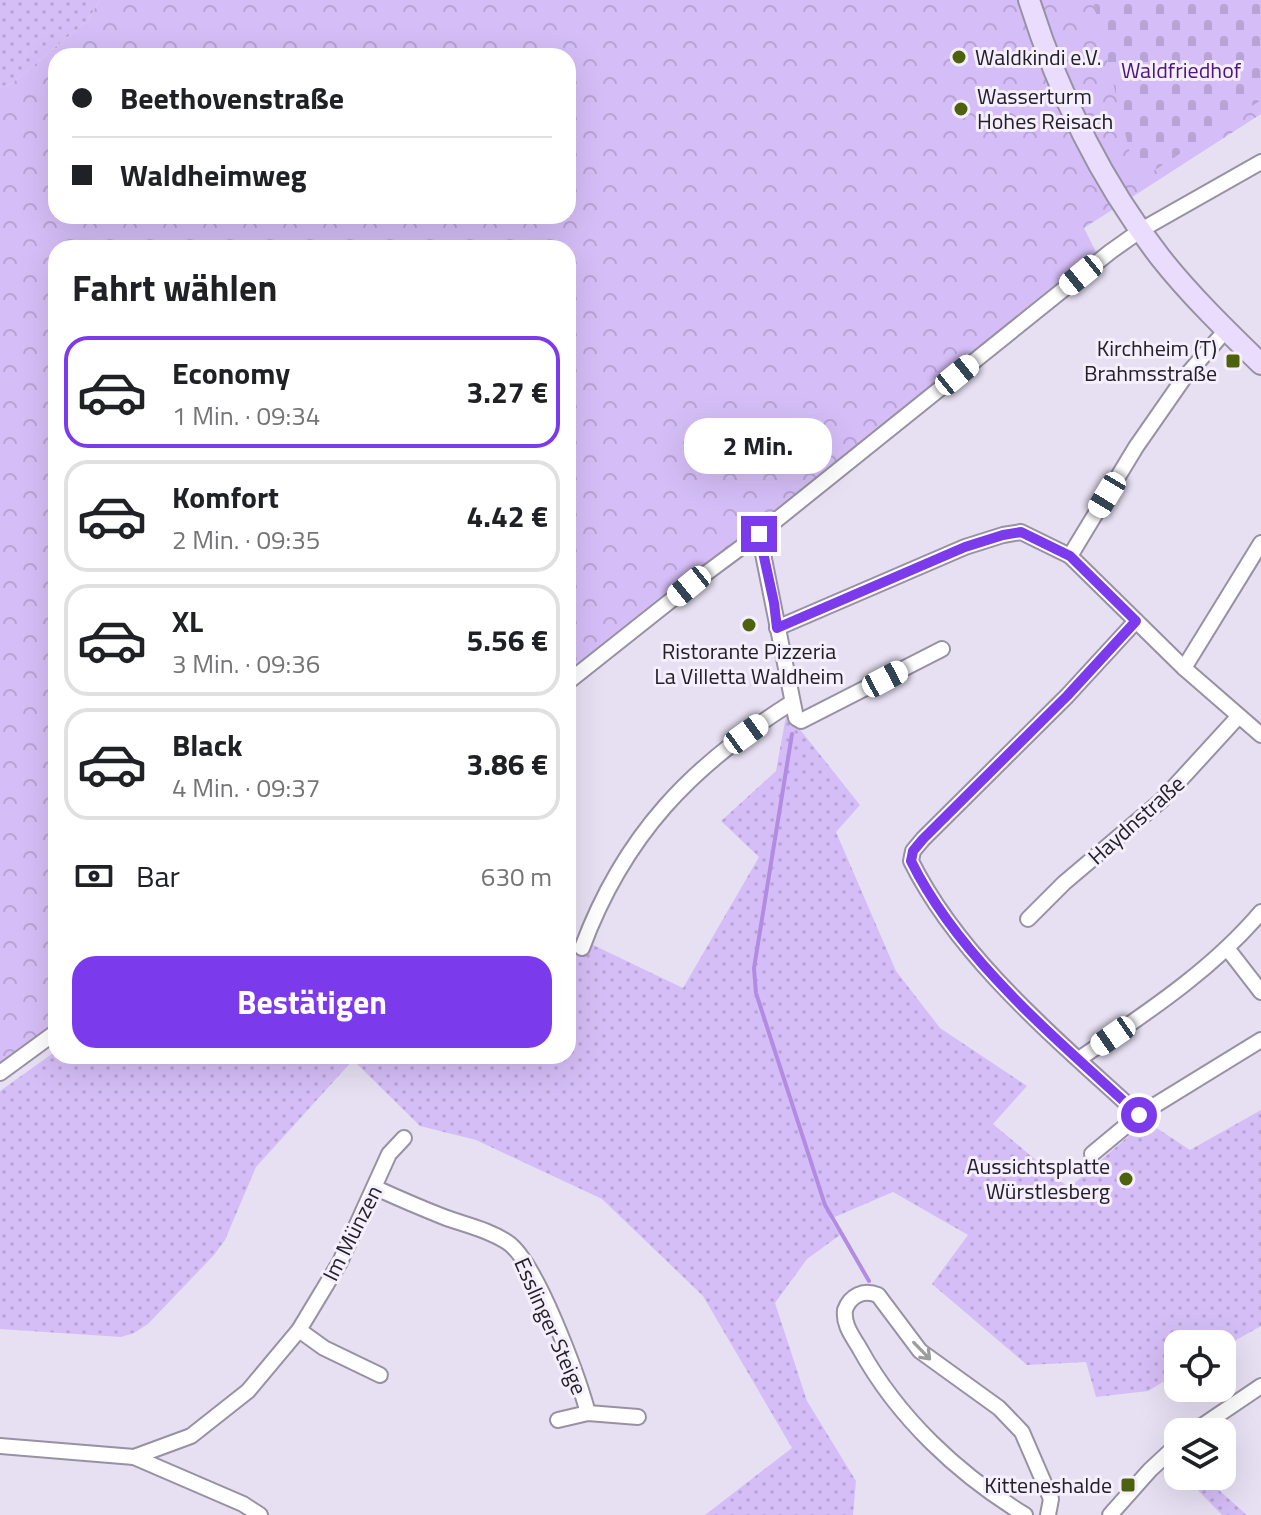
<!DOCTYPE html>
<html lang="de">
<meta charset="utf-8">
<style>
body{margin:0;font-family:"Titillium Web",sans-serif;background:#f6f6f6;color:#202124;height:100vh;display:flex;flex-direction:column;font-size:30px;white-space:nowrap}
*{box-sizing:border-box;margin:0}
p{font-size:26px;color:#757577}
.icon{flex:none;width:44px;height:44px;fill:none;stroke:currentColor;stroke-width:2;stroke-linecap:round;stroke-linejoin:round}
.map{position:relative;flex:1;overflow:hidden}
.details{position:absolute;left:48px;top:240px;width:528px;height:824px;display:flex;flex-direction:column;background:#fff;border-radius:24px;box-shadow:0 8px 32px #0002}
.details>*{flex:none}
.guide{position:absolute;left:48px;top:48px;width:528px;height:176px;border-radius:24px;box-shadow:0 8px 32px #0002;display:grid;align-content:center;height:176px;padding:0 24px;background:#fff}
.tools{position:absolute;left:1164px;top:1330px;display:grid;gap:16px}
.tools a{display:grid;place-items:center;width:72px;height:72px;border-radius:16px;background:#fff;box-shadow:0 8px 32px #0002;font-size:40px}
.end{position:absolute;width:36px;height:36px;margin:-18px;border:10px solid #7c3aed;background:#fff;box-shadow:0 0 0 4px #fff}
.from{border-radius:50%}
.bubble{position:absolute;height:56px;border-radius:24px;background:#fff;box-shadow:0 8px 32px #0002;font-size:26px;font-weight:700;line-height:56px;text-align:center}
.car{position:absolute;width:24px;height:48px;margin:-24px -12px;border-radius:10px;box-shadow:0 0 6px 2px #0007;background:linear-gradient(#fff 24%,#345 0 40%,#fff 0 76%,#345 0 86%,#fff 0)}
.guide b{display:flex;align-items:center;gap:28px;height:76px;font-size:30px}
.guide b+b{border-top:2px solid #e0e0e0}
.guide i{width:20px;height:20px;background:#202124}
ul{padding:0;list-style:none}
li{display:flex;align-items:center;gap:24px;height:112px;margin:0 16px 12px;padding:0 8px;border:4px solid #e0e0e0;border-radius:24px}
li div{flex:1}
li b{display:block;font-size:30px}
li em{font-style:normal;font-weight:700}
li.active{border-color:#7c3aed}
li>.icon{width:72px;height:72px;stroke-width:1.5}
h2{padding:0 24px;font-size:36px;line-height:96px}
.pay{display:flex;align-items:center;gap:20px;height:88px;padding:0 24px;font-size:30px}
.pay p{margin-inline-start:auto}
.cta{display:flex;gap:16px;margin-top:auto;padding:16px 24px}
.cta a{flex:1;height:92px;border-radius:24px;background:#7c3aed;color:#fff;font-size:32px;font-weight:700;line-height:92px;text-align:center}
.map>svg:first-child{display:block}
</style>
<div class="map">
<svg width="1261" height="1515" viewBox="0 0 1261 1515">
<defs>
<pattern id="grass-dots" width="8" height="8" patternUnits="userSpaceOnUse" patternTransform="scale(2)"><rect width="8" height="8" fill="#d5bef7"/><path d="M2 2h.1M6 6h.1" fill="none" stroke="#b7a3d4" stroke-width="1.8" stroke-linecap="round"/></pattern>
<pattern id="forest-crowns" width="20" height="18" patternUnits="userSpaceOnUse" patternTransform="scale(2)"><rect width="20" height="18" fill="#d5bef7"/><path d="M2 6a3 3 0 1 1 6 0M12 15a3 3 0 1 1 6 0" fill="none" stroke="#b7a3d4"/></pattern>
<pattern id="cemetery-stones" width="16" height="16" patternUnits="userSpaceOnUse" patternTransform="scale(2)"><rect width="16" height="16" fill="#d5bef7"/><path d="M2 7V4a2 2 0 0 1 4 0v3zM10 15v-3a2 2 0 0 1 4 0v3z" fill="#b7a3d4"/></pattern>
</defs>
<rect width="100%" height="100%" fill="#e7e0f3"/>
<g fill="url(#grass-dots)">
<path d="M0,0H100L88,20L11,84L0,87Z"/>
<path d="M786,716L802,732L860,805L836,832L896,971L940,1028L1027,1086L993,1124L1069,1188L1146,1121L1190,1150L1261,1110V1326L1222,1348V1344H1178V1373L1148,1391L1096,1397L1086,1362L1027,1365L932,1284L968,1235L893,1192L830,1219L840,1235L807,1259L775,1303L807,1401L856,1481L853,1515H705L792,1448L703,1296L602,1199L476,1140L420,1126L353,1060L256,1167L225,1240L214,1255L148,1324L134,1333L121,1337L0,1329V1091L56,1051V1056H568V933L683,988L759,857L721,821L776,771Z"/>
<path d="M1184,1476H1203L1247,1515H1222Z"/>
</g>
<path fill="url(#forest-crowns)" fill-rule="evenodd" d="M100,0H1261V114L1084,228L1097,254L602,657L568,680V248H56V1027L0,1067V87L11,84L88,20ZM56,56H568V216H56Z"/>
<path fill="url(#cemetery-stones)" d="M1093,0H1261V100L1137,182Z"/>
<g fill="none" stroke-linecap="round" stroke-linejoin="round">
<path stroke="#b28ce3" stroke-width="4" d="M792,734L754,968L756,993L825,1205L869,1281"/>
<defs>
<g id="minor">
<path d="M759,534L796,718L801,721L942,649"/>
<path d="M1070,556L1184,668L1261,735"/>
<path d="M1136,621L1067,696L923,839L913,851L911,861C960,960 1059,1041 1139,1115L1261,1040"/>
<path d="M777,628L965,547L1003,535L1021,532L1070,556L1136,447L1184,378L1226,330"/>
<path d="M1184,668L1261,543"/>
<path d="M568,682L689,586L759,534L1110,252L1141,230L1261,162"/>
<path d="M1028,919L1064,883L1162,800L1238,717"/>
<path d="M582,948C624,835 691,766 791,703"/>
<path d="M1227,948L1261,992"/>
<path d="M1079,1059C1143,1015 1210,972 1261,912"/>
<path d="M0,1073L56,1032"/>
<path d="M1092,1154L1139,1115"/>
<path d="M376,1188C398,1198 421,1208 444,1217C465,1225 487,1229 507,1242C536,1260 578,1377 588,1413"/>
<path d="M299,1330L324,1348L380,1375"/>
<path d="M558,1420L588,1413L638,1417"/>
<path d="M1193,1432L1261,1386"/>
<path d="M0,1446L134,1457L243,1504L260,1515"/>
<path d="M134,1457L191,1436L248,1391L299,1330L340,1262L389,1154L404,1138"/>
<path d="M1025,1515C958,1474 898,1418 860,1349C853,1337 843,1325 845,1310C850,1296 863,1289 878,1295L920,1351L999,1408L1022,1432L1051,1499L1048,1515"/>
<path d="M1110,1515L1150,1470L1178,1444"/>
</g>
<path id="secondary" d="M1029,0C1058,92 1100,180 1160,257C1190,295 1226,330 1261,364"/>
</defs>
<use href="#minor" stroke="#9891a3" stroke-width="18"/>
<use href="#secondary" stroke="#9891a3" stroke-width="24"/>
<use href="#minor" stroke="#fff" stroke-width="14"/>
<use href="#secondary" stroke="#eadcfc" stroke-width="20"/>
</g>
<defs><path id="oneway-shaft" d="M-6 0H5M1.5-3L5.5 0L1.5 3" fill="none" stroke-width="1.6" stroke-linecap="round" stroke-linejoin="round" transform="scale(2)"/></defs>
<use stroke="#9c9b9e" href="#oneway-shaft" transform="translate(922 1351) rotate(46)"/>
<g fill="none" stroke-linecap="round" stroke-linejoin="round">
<path stroke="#7c3aed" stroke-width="10" d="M759,534L774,603L777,628L965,547L1003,535L1021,532L1070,556L1136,621L1067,696L923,839L913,851L911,861C960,960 1059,1041 1139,1115"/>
</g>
<g fill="#4e620d" stroke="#f4eefd" stroke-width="3">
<circle cx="959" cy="57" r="8"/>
<circle cx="961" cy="109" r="8"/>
<rect x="1225" y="353" width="16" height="16" rx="4"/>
<circle cx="749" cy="625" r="8"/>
<circle cx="1126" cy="1179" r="8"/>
<rect x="1120" y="1477" width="16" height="16" rx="4"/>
</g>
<g text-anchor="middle" stroke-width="6" stroke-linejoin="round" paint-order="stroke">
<g font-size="22" fill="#232027" stroke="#f4eefd" text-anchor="end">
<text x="975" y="65" text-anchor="start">Waldkindi e.V.</text>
<text x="977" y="104" text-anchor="start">Wasserturm<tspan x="977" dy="25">Hohes Reisach</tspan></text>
<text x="1217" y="356">Kirchheim (T)<tspan x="1217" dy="25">Brahmsstraße</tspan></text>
<text x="749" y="659" text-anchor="middle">Ristorante Pizzeria<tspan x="749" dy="25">La Villetta Waldheim</tspan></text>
<text x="1110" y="1174">Aussichtsplatte<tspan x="1110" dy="25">Würstlesberg</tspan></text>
<text x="1112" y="1493">Kitteneshalde</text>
</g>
<g font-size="22" fill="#4e167d" stroke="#f4eefd">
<text x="1181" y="78">Waldfriedhof</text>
</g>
<g font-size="22" fill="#232027" stroke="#f4eefd">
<text transform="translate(1136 820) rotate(-42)" y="8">Haydnstraße</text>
<text transform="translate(352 1233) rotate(-63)" y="8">Im Münzen</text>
<text transform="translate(551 1326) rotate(66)" y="8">Esslinger Steige</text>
</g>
</g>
</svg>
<div class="tools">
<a><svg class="icon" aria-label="locate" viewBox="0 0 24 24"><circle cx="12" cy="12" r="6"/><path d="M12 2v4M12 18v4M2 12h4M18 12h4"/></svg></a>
<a><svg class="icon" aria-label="layers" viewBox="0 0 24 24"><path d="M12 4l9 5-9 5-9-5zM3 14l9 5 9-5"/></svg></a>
</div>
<i class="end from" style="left:1139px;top:1115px"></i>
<i class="end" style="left:759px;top:534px"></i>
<div class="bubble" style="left:684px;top:418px;width:148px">2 Min.</div>
<i class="car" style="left:1081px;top:275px;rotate:231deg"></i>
<i class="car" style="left:957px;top:375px;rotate:51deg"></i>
<i class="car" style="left:1107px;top:495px;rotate:211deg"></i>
<i class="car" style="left:689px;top:586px;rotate:231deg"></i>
<i class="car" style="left:885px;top:679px;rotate:62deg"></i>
<i class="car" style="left:746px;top:734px;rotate:54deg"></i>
<i class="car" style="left:1113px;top:1036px;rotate:235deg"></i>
<div class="guide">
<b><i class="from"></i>Beethovenstraße</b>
<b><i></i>Waldheimweg</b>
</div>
<section class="details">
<h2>Fahrt wählen</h2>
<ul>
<li class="active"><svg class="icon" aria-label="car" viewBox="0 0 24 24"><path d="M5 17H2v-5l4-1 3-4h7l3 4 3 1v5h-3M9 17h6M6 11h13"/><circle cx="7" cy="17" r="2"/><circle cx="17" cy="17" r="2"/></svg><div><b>Economy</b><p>1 Min. · 09:34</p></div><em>3.27 €</em></li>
<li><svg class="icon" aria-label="car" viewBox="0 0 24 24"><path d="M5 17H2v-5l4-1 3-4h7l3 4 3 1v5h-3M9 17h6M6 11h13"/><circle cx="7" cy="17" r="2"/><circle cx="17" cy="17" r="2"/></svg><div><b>Komfort</b><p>2 Min. · 09:35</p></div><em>4.42 €</em></li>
<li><svg class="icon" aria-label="car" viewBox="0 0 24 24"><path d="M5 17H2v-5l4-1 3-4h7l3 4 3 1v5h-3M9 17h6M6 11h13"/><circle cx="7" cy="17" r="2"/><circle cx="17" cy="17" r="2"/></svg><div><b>XL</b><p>3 Min. · 09:36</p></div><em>5.56 €</em></li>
<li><svg class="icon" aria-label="car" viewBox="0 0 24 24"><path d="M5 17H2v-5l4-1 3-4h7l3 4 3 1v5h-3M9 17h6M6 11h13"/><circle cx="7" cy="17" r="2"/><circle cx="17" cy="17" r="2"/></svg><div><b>Black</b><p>4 Min. · 09:37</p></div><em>3.86 €</em></li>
</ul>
<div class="pay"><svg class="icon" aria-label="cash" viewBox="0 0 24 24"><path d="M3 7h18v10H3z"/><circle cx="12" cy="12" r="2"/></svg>Bar<p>630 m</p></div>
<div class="cta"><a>Bestätigen</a></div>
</section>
</div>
